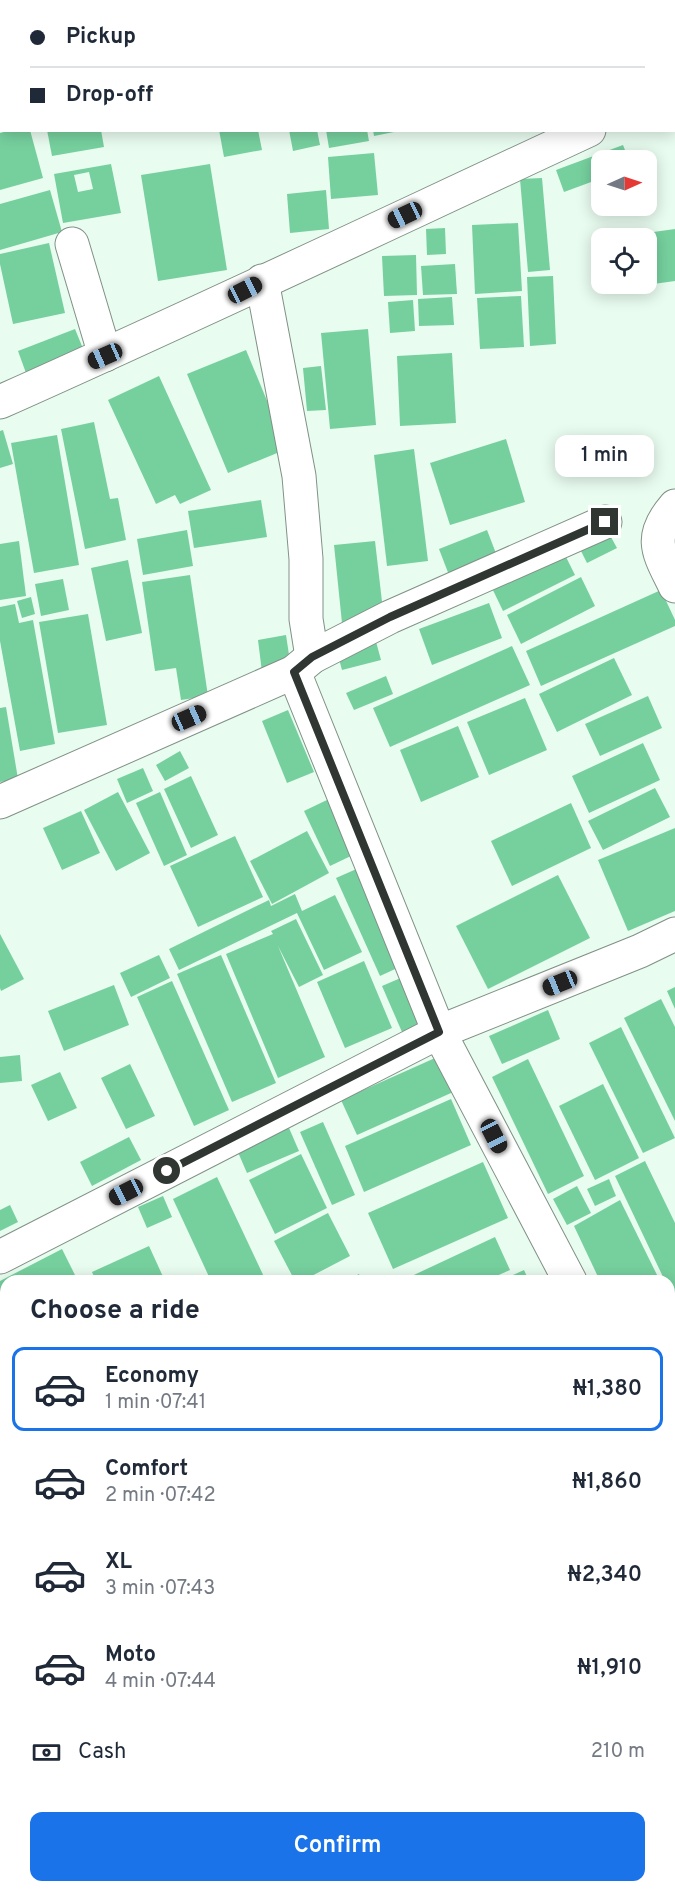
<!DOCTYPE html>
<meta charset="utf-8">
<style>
body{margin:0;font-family:Overpass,sans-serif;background:#f6f6f7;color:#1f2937;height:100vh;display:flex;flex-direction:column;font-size:22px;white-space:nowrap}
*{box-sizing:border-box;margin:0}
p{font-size:20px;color:#747a83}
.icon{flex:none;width:33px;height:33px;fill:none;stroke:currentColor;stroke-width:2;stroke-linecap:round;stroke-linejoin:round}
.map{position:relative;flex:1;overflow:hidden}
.panel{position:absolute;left:0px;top:1275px;width:675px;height:618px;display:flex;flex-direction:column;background:#fff;border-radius:18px 18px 0 0;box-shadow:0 3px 15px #0003}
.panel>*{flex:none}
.hud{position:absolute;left:0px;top:0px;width:675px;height:132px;box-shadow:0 3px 15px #0003;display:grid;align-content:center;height:132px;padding:0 30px;background:#fff}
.needle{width:39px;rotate:87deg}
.controls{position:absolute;left:591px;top:150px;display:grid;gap:12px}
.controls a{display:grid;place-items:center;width:66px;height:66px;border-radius:12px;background:#fff;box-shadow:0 3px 15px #0003;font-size:30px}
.end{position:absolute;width:27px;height:27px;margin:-14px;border:8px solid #303733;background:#fff;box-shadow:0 0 0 3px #fff}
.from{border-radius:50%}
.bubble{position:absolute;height:42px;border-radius:12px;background:#fff;box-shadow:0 3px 15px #0003;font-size:20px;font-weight:600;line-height:42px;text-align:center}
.car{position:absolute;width:18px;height:36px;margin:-18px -9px;border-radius:8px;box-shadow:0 0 4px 2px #0007;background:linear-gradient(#222 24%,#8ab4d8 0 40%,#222 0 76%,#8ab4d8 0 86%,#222 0)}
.hud b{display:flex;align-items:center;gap:21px;height:57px;font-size:22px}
.hud b+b{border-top:2px solid #e0e1e3}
.hud i{width:15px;height:15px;background:#1f2937}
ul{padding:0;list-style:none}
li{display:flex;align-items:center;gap:18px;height:84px;margin:0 12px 9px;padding:0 18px;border:3px solid transparent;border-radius:12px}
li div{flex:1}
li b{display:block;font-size:22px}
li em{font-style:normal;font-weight:600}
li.selected{border-color:#1a73e8}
li>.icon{width:54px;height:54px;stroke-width:1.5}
h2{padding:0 30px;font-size:27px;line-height:72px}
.pay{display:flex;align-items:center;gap:15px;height:66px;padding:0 30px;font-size:22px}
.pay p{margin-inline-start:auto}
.cta{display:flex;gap:12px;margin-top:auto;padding:12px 30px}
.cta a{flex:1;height:69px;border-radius:12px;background:#1a73e8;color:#fff;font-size:24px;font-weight:600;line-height:69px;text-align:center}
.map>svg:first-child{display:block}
</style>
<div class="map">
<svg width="675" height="1893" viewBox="0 0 675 1893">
<rect width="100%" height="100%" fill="#e9fcf0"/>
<g fill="#76d09e" fill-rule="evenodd">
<path d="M11,130H30L43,178L0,190V133Z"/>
<path d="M47,130H101L104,147L52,156Z"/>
<path d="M219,130H258L262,150L224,157Z"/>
<path d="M289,130H317L320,145L293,151Z"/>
<path d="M326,130H367L369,141L329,148Z"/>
<path d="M373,130H394V132L374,136Z"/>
<path d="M623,145L629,160H602V178L564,192L556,170Z"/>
<path d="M374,153L378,195L331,199L328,157Z"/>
<path d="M111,164L121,213L63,223L54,174ZM89,172L93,189L78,192L74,175Z"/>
<path d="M210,164L227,270L158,281L141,175Z"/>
<path d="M542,178L550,270L528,272L520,179Z"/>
<path d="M50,190L62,232L0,250V204Z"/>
<path d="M326,190L329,229L290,233L287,194Z"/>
<path d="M518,223L522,291L475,294L472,225Z"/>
<path d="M445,228L446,254L427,255L426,229Z"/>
<path d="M675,229V281L646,285V238H633L632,235Z"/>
<path d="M49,243L65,313L13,324L0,264V254Z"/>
<path d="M416,255L417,295L384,296L382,256Z"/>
<path d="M455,264L457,294L423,295L421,266Z"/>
<path d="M553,276L556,344L530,346L527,277Z"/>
<path d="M521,296L524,347L480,349L477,298Z"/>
<path d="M452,297L454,325L419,326L418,299Z"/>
<path d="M413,300L415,331L390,333L388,302Z"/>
<path d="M75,329L84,351L26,373L18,351Z"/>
<path d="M368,329L376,425L330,429L321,333Z"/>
<path d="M246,350L287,449L228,473L187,374Z"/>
<path d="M452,353L456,423L400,426L397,356Z"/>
<path d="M321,366L326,410L307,411L303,368Z"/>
<path d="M159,376L211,490L180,504L175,495L156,504L108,400Z"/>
<path d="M94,422L110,499L118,498L126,540L85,549L61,429Z"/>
<path d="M3,430L13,464L0,468V431Z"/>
<path d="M57,435L79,565L34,573L11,443Z"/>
<path d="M506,439L525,502L450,525L430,463Z"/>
<path d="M414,449L428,561L387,566L374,455Z"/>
<path d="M261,500L267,537L194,548L188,511Z"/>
<path d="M606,528L617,548L587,563L577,543Z"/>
<path d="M187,530L193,566L143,575L137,539Z"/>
<path d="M487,530L497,556L449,575L439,549Z"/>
<path d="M19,541L26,596L0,600V544Z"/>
<path d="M375,541L384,619L342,623L334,545Z"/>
<path d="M563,551L575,575L503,611L491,586Z"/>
<path d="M128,560L142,633L106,641L91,568Z"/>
<path d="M190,575L208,696L181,700L176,668L155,671L142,582Z"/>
<path d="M581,577L595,606L521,644L507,615Z"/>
<path d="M63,579L69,610L41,616L35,584Z"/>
<path d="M661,590L675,620V626L541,686L526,651Z"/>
<path d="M31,597L35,614L22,618L17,601Z"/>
<path d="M489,603L502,638L432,665L419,629Z"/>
<path d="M15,604L19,623L33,620L55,744L20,751L0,641V607Z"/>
<path d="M88,614L107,725L58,733L39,622Z"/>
<path d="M286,635L291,668L262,672L258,640Z"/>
<path d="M375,638L381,660L342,670L336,648Z"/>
<path d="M512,646L530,685L390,747L373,708Z"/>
<path d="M614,658L632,695L557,732L539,694Z"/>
<path d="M386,676L393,694L354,710L346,693Z"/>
<path d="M648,696L662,728L600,756L585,724Z"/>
<path d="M525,698L547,750L489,775L467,722Z"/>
<path d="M6,707L18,779L0,782V708Z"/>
<path d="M288,710L314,772L287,783L262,721Z"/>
<path d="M458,726L479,777L421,802L400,750Z"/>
<path d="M643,743L660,780L589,813L572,776Z"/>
<path d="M180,751L189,768L165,781L156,765Z"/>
<path d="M143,768L153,791L127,803L117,779Z"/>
<path d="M191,776L218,835L191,848L164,789Z"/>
<path d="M655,788L670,817L603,850L588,821Z"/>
<path d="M118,792L150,853L116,871L84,810Z"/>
<path d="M160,792L187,855L164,866L136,803Z"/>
<path d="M329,799L355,854L330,866L304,811Z"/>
<path d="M571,803L591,848L512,886L491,841Z"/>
<path d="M81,811L100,853L62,870L43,828Z"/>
<path d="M675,828V911L628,931L598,860Z"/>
<path d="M307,831L329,873L272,904L250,861Z"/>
<path d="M235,836L263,897L198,927L170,866Z"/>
<path d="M361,867L406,964L380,976L336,878Z"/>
<path d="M558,875L590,938L488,989L456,926Z"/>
<path d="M295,894L302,911L335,895L362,952L324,970L297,913L179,970L169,949L269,900L271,906Z"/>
<path d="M296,919L323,975L299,987L278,946L325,1057L278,1078L226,954L273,934L271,931Z"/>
<path d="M0,934L24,979L1,991L0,988Z"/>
<path d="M159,955L170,978L131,997L120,973Z"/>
<path d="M221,955L276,1083L232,1102L177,974Z"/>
<path d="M364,961L392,1028L345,1048L317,982Z"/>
<path d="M403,977L423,1023L402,1032L382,986Z"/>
<path d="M172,981L229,1110L194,1126L137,997Z"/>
<path d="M114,985L129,1025L64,1051L48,1011Z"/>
<path d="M675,987V1009L667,991Z"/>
<path d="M661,999L675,1027V1121L624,1018Z"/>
<path d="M548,1010L560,1039L502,1064L489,1036Z"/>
<path d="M621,1027L675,1138L643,1153L589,1043Z"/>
<path d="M444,1054L460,1089L357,1135L341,1100Z"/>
<path d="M20,1055L22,1081L0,1083V1057Z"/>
<path d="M528,1059L584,1176L548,1194L492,1077Z"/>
<path d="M130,1064L155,1116L126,1129L101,1078Z"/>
<path d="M60,1072L77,1108L48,1121L31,1085Z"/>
<path d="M603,1084L639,1158L595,1180L559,1106Z"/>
<path d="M451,1099L471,1145L364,1192L345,1146Z"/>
<path d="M323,1122L355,1195L332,1205L300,1132Z"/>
<path d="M289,1128L299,1151L247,1173L237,1150Z"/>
<path d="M129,1137L141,1160L92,1186L80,1162Z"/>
<path d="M301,1154L327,1208L275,1234L249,1180Z"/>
<path d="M645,1161L675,1223V1302L669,1289V1281H665L615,1176Z"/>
<path d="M483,1162L508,1218L393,1269L368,1213Z"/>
<path d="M217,1177L266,1281H211L173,1199Z"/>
<path d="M609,1179L616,1196L595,1206L587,1189Z"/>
<path d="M577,1186L591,1213L567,1225L553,1199Z"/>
<path d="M163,1196L172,1217L147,1228L138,1207Z"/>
<path d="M620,1200L660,1281H600L574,1226Z"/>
<path d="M10,1205L18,1222L0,1231V1210Z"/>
<path d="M328,1213L350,1256L302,1281H295L274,1241Z"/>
<path d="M495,1237L510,1270L485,1281H401Z"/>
<path d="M149,1246L165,1281H96L92,1272Z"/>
<path d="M62,1249L78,1281H6V1301L0,1290V1281Z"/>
<path d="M524,1270L529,1281H500Z"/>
<path d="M359,1274L362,1281H345Z"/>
<path d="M0,1355L6,1370V1459L0,1462Z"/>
<path d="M675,1373V1392L671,1394L669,1388V1375Z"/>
<path d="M5,1614L6,1661L0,1662V1615Z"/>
<path d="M0,1663H6V1676L0,1677Z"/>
<path d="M674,1788H675V1842L669,1841V1824Z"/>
<path d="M669,1858L675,1859V1893H654L655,1887H669Z"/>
<rect x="20" y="1887" width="85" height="6"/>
<path d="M197,1887H313V1890L197,1893Z"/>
<rect x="478" y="1887" width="72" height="6"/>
<rect x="562" y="1887" width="47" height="6"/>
<path d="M630,1887H649L648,1893H629Z"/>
</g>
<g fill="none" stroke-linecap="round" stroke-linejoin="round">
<defs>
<g id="minor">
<path d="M674,92L675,91"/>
<path d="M72,244L105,355"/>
<path d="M262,281L299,476L306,559V619L312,657"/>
<path d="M0,402C198,314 393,221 589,130"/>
<path d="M675,506C647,538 659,553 675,586"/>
<path d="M294,672L439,1032L570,1281"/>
<path d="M0,802L294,672L312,657L390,617L605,522"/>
<path d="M0,1257L439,1032L640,951L675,934"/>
<path d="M669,1355L675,1352"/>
<path d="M669,1577L675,1601"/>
<path d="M669,1665H675"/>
<path d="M363,1887V1893"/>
</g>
</defs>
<use href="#minor" stroke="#819187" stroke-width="35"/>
<path stroke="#97a59c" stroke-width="4" stroke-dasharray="3 3" stroke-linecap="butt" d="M0,1523L6,1522"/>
<use href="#minor" stroke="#fff" stroke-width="33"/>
</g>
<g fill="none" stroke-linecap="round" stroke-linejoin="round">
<path stroke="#303733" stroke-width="8" d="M167,1171L439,1032L294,672L312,657L390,617L605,522"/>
</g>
</svg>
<div class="controls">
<a><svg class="needle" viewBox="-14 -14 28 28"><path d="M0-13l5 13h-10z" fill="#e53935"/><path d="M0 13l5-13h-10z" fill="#747a83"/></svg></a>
<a><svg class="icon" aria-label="locate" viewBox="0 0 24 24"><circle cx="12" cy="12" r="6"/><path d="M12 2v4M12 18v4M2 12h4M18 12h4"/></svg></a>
</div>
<i class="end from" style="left:167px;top:1171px"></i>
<i class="end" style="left:605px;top:522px"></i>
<div class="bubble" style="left:555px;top:435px;width:99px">1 min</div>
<i class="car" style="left:405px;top:215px;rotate:245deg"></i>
<i class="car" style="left:245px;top:290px;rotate:63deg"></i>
<i class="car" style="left:105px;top:356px;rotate:246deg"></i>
<i class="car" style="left:189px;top:718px;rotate:66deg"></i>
<i class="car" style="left:560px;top:983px;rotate:248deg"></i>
<i class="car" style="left:494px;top:1136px;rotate:153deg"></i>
<i class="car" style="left:126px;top:1192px;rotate:243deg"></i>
<div class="hud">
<b><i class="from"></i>Pickup</b>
<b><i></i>Drop-off</b>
</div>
<section class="panel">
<h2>Choose a ride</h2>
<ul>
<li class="selected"><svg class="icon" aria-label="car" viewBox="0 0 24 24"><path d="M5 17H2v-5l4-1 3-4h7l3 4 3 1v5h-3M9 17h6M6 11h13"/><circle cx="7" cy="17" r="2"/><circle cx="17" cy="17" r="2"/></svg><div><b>Economy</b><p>1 min · 07:41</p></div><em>₦1,380</em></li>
<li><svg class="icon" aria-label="car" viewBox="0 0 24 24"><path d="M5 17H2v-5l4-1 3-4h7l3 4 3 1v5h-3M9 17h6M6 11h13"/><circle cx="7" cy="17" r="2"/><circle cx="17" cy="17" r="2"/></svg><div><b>Comfort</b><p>2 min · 07:42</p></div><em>₦1,860</em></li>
<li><svg class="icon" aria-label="car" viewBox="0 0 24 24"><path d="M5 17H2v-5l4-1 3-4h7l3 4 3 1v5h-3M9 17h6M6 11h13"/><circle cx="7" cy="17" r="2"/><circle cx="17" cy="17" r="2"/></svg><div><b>XL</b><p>3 min · 07:43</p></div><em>₦2,340</em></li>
<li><svg class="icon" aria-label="car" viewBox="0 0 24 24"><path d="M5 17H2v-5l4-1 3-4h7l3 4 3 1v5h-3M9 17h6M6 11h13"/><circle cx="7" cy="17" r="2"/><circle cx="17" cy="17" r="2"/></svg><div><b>Moto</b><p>4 min · 07:44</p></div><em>₦1,910</em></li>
</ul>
<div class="pay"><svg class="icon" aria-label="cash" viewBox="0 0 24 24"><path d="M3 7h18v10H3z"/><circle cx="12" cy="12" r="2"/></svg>Cash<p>210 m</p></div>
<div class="cta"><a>Confirm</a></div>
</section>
</div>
